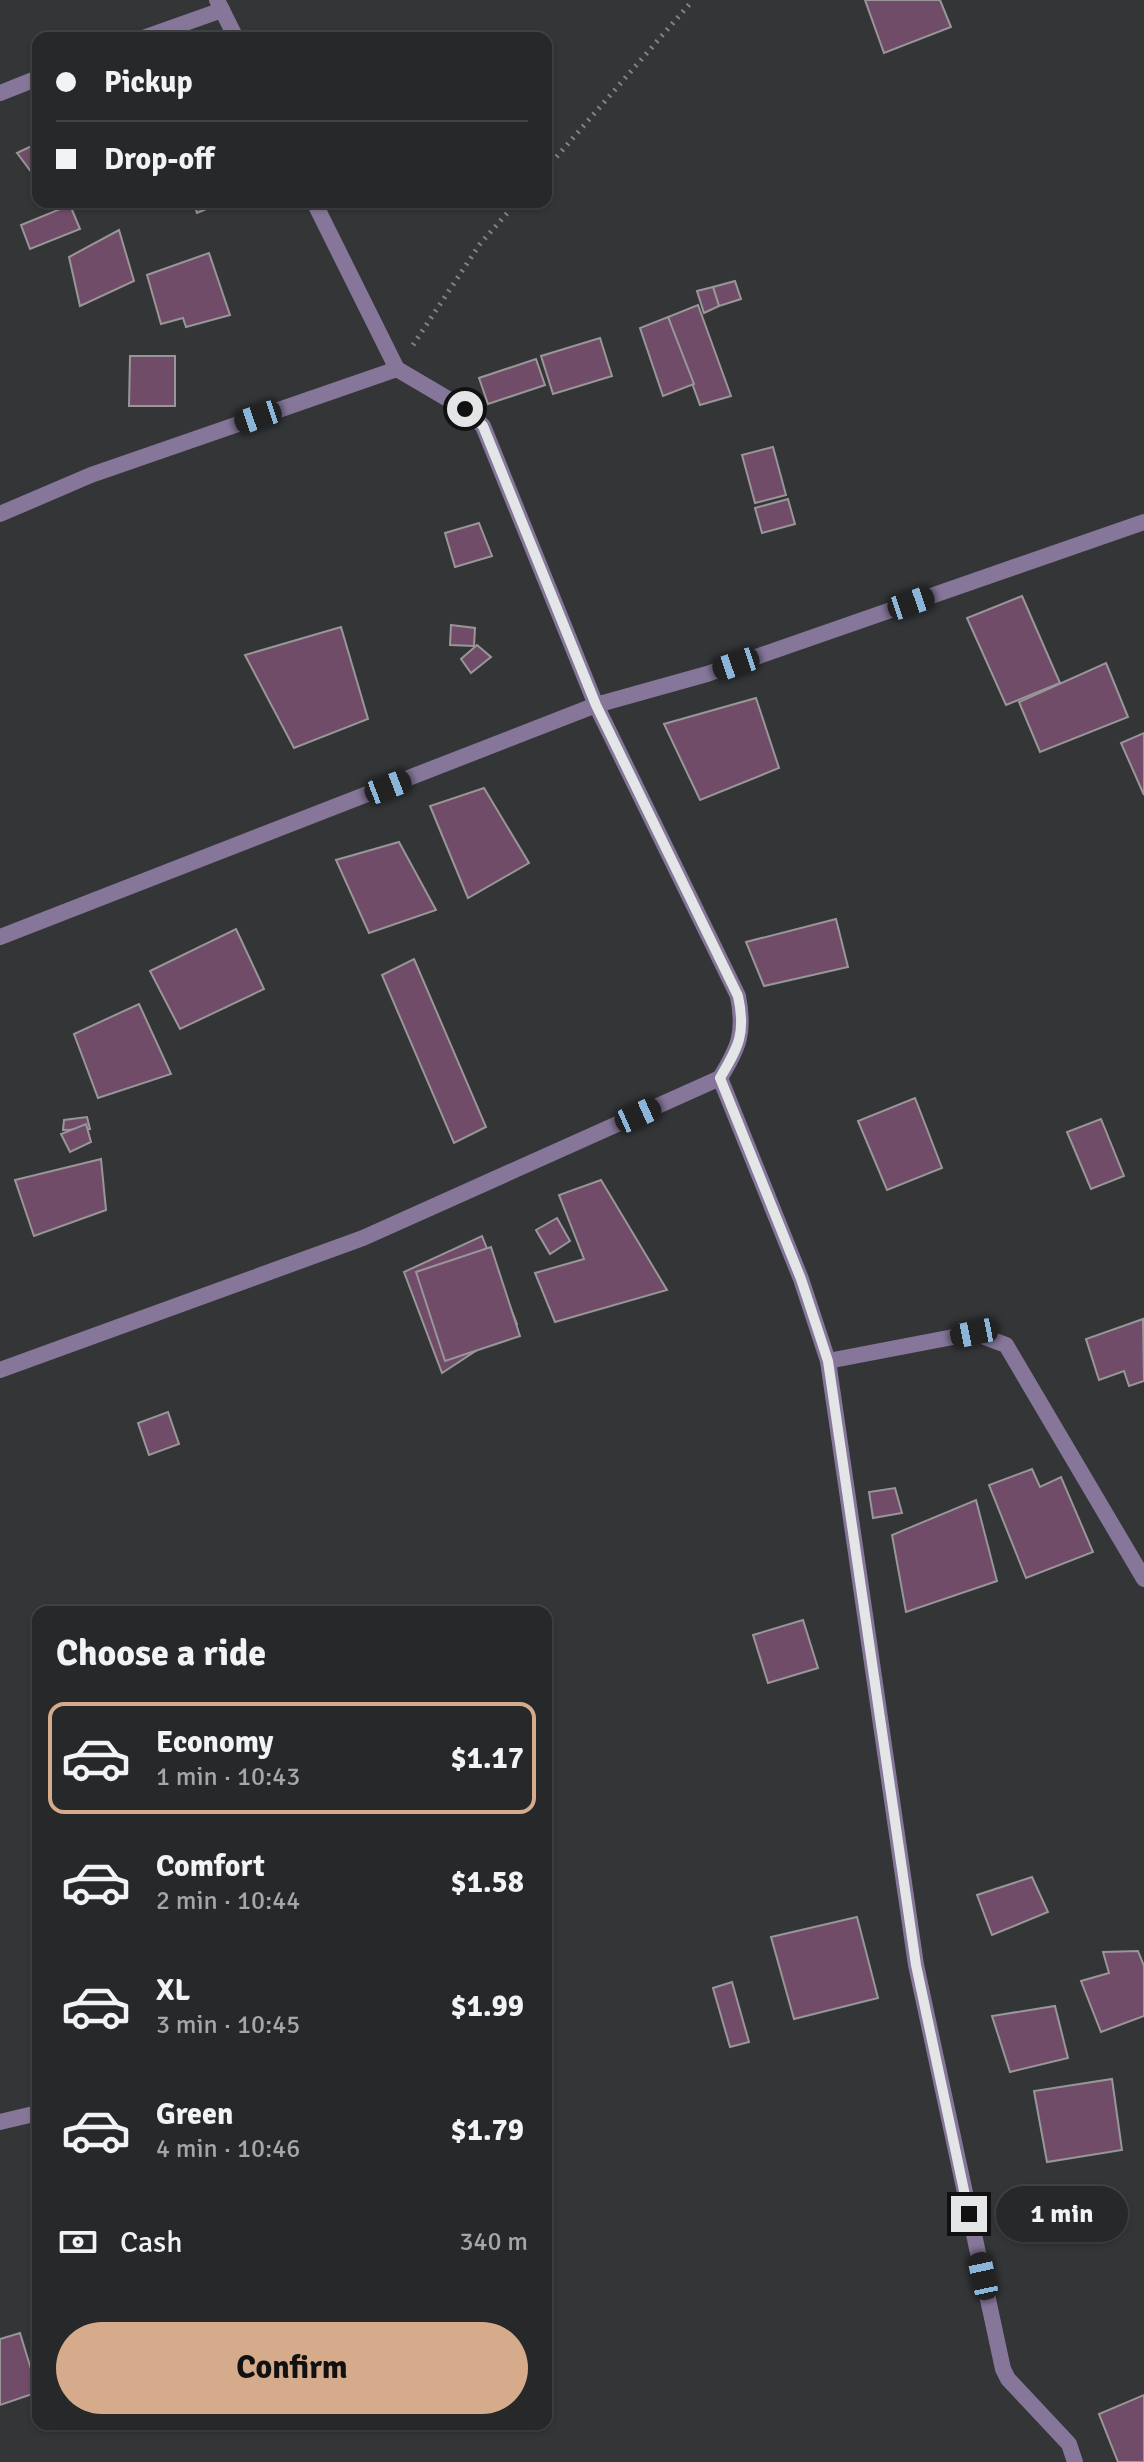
<!DOCTYPE html>
<meta charset="utf-8">
<style>
body{margin:0;font-family:Signika,sans-serif;background:#323435;color:#f1f3f6;height:100vh;display:flex;flex-direction:column;font-size:30px;white-space:nowrap}
*{box-sizing:border-box;margin:0}
p{font-size:26px;color:#a4a6a8}
.icon{flex:none;width:44px;height:44px;fill:none;stroke:currentColor;stroke-width:2;stroke-linecap:round;stroke-linejoin:round}
.map{position:relative;flex:1;overflow:hidden}
.side{position:absolute;left:32px;top:1606px;width:520px;height:824px;display:flex;flex-direction:column;background:#262829;border-radius:16px;box-shadow:0 2px 6px #0004,0 0 0 2px #424446}
.side>*{flex:none}
.guide{position:absolute;left:32px;top:32px;width:520px;height:176px;border-radius:16px;box-shadow:0 2px 6px #0004,0 0 0 2px #424446;display:grid;align-content:center;height:176px;padding:0 24px;background:#262829}
.end{position:absolute;width:36px;height:36px;margin:-18px;border:10px solid #e4e5e6;background:#111;box-shadow:0 0 0 4px #111}
.from{border-radius:50%}
.bubble{position:absolute;height:56px;border-radius:28px;background:#262829;box-shadow:0 2px 6px #0004,0 0 0 2px #424446;font-size:26px;font-weight:700;line-height:56px;text-align:center}
.car{position:absolute;width:24px;height:48px;margin:-24px -12px;border-radius:10px;box-shadow:0 0 6px 2px #0007;background:linear-gradient(#222 24%,#8ab4d8 0 40%,#222 0 76%,#8ab4d8 0 86%,#222 0)}
.guide b{display:flex;align-items:center;gap:28px;height:76px;font-size:30px}
.guide b+b{border-top:2px solid #424446}
.guide i{width:20px;height:20px;background:#f1f3f6}
ul{padding:0;list-style:none}
li{display:flex;align-items:center;gap:24px;height:112px;margin:0 16px 12px;padding:0 8px;border:4px solid transparent;border-radius:16px}
li div{flex:1}
li b{display:block;font-size:30px}
li em{font-style:normal;font-weight:700}
li.active{border-color:#d6ab8b}
li>.icon{width:72px;height:72px;stroke-width:1.5}
h2{padding:0 24px;font-size:36px;line-height:96px}
.pay{display:flex;align-items:center;gap:20px;height:88px;padding:0 24px;font-size:30px}
.pay p{margin-inline-start:auto}
.action{display:flex;gap:16px;margin-top:auto;padding:16px 24px}
.action a{flex:1;height:92px;border-radius:48px;background:#d6ab8b;color:#111;font-size:32px;font-weight:700;line-height:92px;text-align:center}
.map>svg:first-child{display:block}
</style>
<div class="map">
<svg width="1144" height="2462" viewBox="0 0 1144 2462">
<rect width="100%" height="100%" fill="#333537"/>
<g fill="#704c69" stroke="#999698" stroke-width="2">
<path d="M865,0H940L951,27L884,53Z"/>
<path d="M38,143V181L17,153Z"/>
<path d="M193,202H221V203L197,213Z"/>
<path d="M70,205L80,229L30,249L21,225Z"/>
<path d="M119,230L134,281L80,306L69,257Z"/>
<path d="M209,253L230,315L186,327L183,318L161,324L147,275Z"/>
<path d="M735,281L741,299L719,306L713,287Z"/>
<path d="M713,287L719,306L704,313L697,291Z"/>
<path d="M698,305L731,396L700,405L668,317Z"/>
<path d="M668,317L694,384L663,396L640,328Z"/>
<path d="M600,338L612,376L553,394L541,356Z"/>
<path d="M130,356H175V406H129Z"/>
<path d="M536,359L545,385L488,404L479,378Z"/>
<path d="M773,447L786,495L755,503L742,455Z"/>
<path d="M788,499L795,524L762,533L755,508Z"/>
<path d="M479,523L492,556L455,567L445,533Z"/>
<path d="M1022,596L1060,683L1006,705L967,618Z"/>
<path d="M451,625L475,628L474,646L450,645Z"/>
<path d="M341,627L368,719L294,748L245,655Z"/>
<path d="M477,645L491,657L471,673L461,659Z"/>
<path d="M1106,663L1128,717L1040,752L1019,702Z"/>
<path d="M756,698L779,768L700,800L664,724Z"/>
<path d="M1144,733V795L1121,743Z"/>
<path d="M484,788L529,863L468,898L430,806Z"/>
<path d="M399,842L436,910L369,933L336,860Z"/>
<path d="M836,919L848,967L764,986L746,942Z"/>
<path d="M236,929L264,989L180,1029L150,971Z"/>
<path d="M414,959L486,1127L454,1143L382,975Z"/>
<path d="M139,1004L171,1074L98,1098L74,1034Z"/>
<path d="M915,1098L942,1168L887,1190L858,1121Z"/>
<path d="M87,1117L90,1129L63,1130L64,1120Z"/>
<path d="M1101,1119L1124,1176L1091,1189L1067,1132Z"/>
<path d="M86,1124L91,1142L70,1152L61,1134Z"/>
<path d="M101,1159L106,1210L34,1236L15,1180Z"/>
<path d="M601,1180L667,1290L555,1322L535,1273L584,1259L559,1195Z"/>
<path d="M557,1218L570,1241L550,1254L536,1230Z"/>
<path d="M482,1236L517,1324L442,1373L404,1272Z"/>
<path d="M491,1247L520,1336L445,1361L416,1272Z"/>
<path d="M1143,1319L1144,1381L1129,1386L1124,1371L1099,1380L1086,1339Z"/>
<path d="M168,1412L179,1444L149,1455L138,1423Z"/>
<path d="M1032,1469L1040,1487L1061,1477L1093,1552L1026,1578L989,1485Z"/>
<path d="M895,1488L902,1513L873,1518L869,1492Z"/>
<path d="M976,1500L997,1581L906,1612L892,1535Z"/>
<path d="M803,1620L818,1668L768,1683L753,1635Z"/>
<path d="M1032,1877L1048,1912L992,1935L977,1895Z"/>
<path d="M857,1917L878,1998L794,2019L771,1937Z"/>
<path d="M1138,1951L1144,1966V2016L1101,2032L1081,1981L1109,1973L1103,1952Z"/>
<path d="M732,1982L749,2042L730,2047L713,1988Z"/>
<path d="M1055,2006L1068,2058L1010,2072L992,2016Z"/>
<path d="M1112,2079L1122,2150L1047,2162L1034,2091Z"/>
<path d="M20,2333L38,2392L0,2405V2339Z"/>
<path d="M1144,2395V2462H1118L1099,2414Z"/>
</g>
<g fill="none" stroke-linecap="round" stroke-linejoin="round">
<g stroke="#818284" stroke-width="5" stroke-dasharray="2 6" stroke-linecap="butt">
<path d="M546,169L693,0"/>
<path d="M413,345L480,244L517,202"/>
</g>
<g stroke="#86779a" stroke-width="16">
<path d="M217,0L236,38"/>
<path d="M143,38L222,10"/>
<path d="M0,93L38,78"/>
<path d="M314,202L397,369"/>
<path d="M0,514L91,475L397,369L465,409L483,426L596,705L738,996C745,1033 739,1047 720,1078L801,1279L828,1361L974,1333L1006,1345L1144,1579"/>
<path d="M0,937L596,705L707,674L1144,522"/>
<path d="M828,1361L916,1965L1003,2369L1008,2379L1069,2444L1075,2462"/>
<path d="M0,1370L363,1238L720,1078"/>
<path d="M0,2122L38,2113"/>
</g>
</g>
<g fill="none" stroke-linecap="round" stroke-linejoin="round">
<path stroke="#e4e5e6" stroke-width="10" d="M465,409L483,426L596,705L738,996C746,1033 739,1046 720,1078L801,1279L828,1361L916,1965L969,2214"/>
</g>
</svg>
<i class="end from" style="left:465px;top:409px"></i>
<i class="end" style="left:969px;top:2214px"></i>
<div class="bubble" style="left:996px;top:2186px;width:132px">1 min</div>
<i class="car" style="left:258px;top:417px;rotate:251deg"></i>
<i class="car" style="left:911px;top:603px;rotate:71deg"></i>
<i class="car" style="left:736px;top:664px;rotate:251deg"></i>
<i class="car" style="left:388px;top:787px;rotate:69deg"></i>
<i class="car" style="left:638px;top:1115px;rotate:66deg"></i>
<i class="car" style="left:974px;top:1333px;rotate:259deg"></i>
<i class="car" style="left:983px;top:2276px;rotate:348deg"></i>
<div class="guide">
<b><i class="from"></i>Pickup</b>
<b><i></i>Drop-off</b>
</div>
<section class="side">
<h2>Choose a ride</h2>
<ul>
<li class="active"><svg class="icon" aria-label="car" viewBox="0 0 24 24"><path d="M5 17H2v-5l4-1 3-4h7l3 4 3 1v5h-3M9 17h6M6 11h13"/><circle cx="7" cy="17" r="2"/><circle cx="17" cy="17" r="2"/></svg><div><b>Economy</b><p>1 min · 10:43</p></div><em>$1.17</em></li>
<li><svg class="icon" aria-label="car" viewBox="0 0 24 24"><path d="M5 17H2v-5l4-1 3-4h7l3 4 3 1v5h-3M9 17h6M6 11h13"/><circle cx="7" cy="17" r="2"/><circle cx="17" cy="17" r="2"/></svg><div><b>Comfort</b><p>2 min · 10:44</p></div><em>$1.58</em></li>
<li><svg class="icon" aria-label="car" viewBox="0 0 24 24"><path d="M5 17H2v-5l4-1 3-4h7l3 4 3 1v5h-3M9 17h6M6 11h13"/><circle cx="7" cy="17" r="2"/><circle cx="17" cy="17" r="2"/></svg><div><b>XL</b><p>3 min · 10:45</p></div><em>$1.99</em></li>
<li><svg class="icon" aria-label="car" viewBox="0 0 24 24"><path d="M5 17H2v-5l4-1 3-4h7l3 4 3 1v5h-3M9 17h6M6 11h13"/><circle cx="7" cy="17" r="2"/><circle cx="17" cy="17" r="2"/></svg><div><b>Green</b><p>4 min · 10:46</p></div><em>$1.79</em></li>
</ul>
<div class="pay"><svg class="icon" aria-label="cash" viewBox="0 0 24 24"><path d="M3 7h18v10H3z"/><circle cx="12" cy="12" r="2"/></svg>Cash<p>340 m</p></div>
<div class="action"><a>Confirm</a></div>
</section>
</div>
